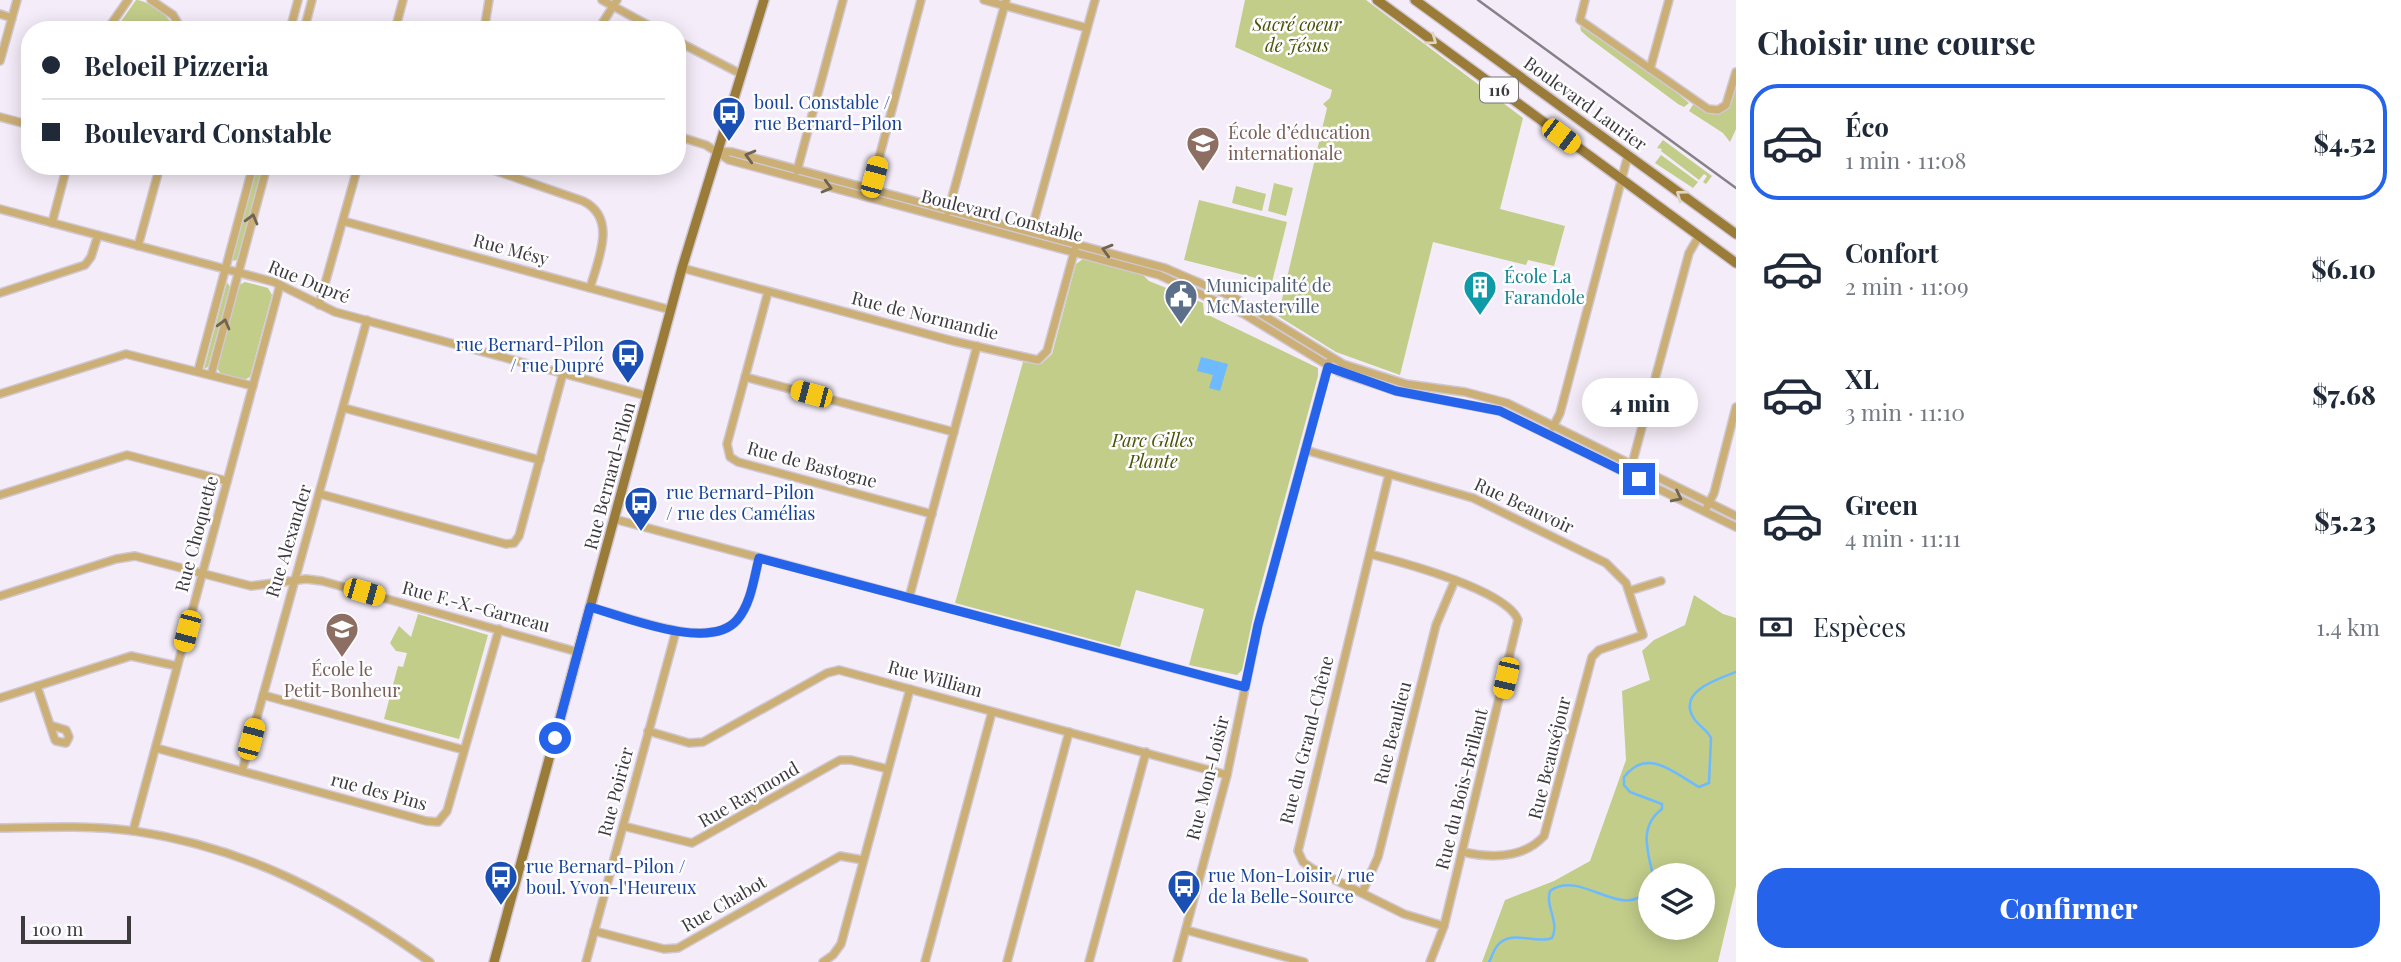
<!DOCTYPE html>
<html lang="fr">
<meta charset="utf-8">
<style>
body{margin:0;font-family:"Playfair Display",serif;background:#f6f6f7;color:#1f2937;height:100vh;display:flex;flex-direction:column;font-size:26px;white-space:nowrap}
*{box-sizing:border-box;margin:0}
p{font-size:23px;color:#747a83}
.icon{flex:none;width:38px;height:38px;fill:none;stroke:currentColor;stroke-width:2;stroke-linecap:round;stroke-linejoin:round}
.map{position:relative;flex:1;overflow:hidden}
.panel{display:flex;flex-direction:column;background:#fff;width:665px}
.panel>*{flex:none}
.banner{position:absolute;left:21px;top:21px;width:665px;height:154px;border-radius:28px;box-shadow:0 4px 18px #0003;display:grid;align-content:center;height:154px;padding:0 21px;background:#fff}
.fabs{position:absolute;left:1638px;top:863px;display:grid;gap:14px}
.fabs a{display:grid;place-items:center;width:77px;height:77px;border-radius:50%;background:#fff;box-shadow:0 4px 18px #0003;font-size:35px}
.scale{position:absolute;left:21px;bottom:18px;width:110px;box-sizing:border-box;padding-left:7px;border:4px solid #3d3a3e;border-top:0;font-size:19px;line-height:24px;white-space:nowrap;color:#3d3a3e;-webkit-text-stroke:5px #fdfcfe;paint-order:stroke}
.end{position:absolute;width:32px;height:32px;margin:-16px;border:9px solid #2563eb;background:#fff;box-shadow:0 0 0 4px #fff}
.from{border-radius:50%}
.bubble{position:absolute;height:49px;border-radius:24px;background:#fff;box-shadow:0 4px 18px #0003;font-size:23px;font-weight:800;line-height:49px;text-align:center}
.car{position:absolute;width:21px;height:42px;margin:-21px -10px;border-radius:9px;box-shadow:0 0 5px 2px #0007;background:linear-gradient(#f5c518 24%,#345 0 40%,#f5c518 0 76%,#345 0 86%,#f5c518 0)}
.banner b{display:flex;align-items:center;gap:24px;height:66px;font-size:26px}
.banner b+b{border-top:2px solid #e0e1e3}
.banner i{width:18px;height:18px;background:#1f2937}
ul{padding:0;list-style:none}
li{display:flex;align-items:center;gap:21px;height:116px;margin:0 14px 10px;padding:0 7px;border:4px solid transparent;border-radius:28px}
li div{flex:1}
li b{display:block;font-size:26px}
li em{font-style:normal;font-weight:800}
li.selected{border-color:#2563eb}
li>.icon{width:63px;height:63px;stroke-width:1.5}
h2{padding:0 21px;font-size:32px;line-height:84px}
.pay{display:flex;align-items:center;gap:18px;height:77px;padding:0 21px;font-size:26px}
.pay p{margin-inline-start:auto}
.button{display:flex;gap:14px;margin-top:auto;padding:14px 21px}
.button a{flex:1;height:80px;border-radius:28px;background:#2563eb;color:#fff;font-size:28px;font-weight:800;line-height:80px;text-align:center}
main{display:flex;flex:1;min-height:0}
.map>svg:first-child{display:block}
</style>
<main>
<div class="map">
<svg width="1736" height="962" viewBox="0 0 1736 962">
<rect width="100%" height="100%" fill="#f4ecf8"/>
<g fill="#c2cd8a" fill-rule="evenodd">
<path d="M136,0C150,1 170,17 176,30H115Z"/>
<path d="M1245,0H1366L1523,118L1500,209L1565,226L1554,266L1528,260L1526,265L1433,242L1400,375L1336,352L1278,316L1327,108L1323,104L1330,98L1332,90L1235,47Z"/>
<path d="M1580,26L1658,77L1689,103L1684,107L1678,104L1589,38L1581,31Z"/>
<path d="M1736,87V129L1730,142L1723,133L1689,111L1694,103C1718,121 1729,115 1736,87Z"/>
<path d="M1663,140L1712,176L1706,184L1703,182L1707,176L1704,174L1699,180L1661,151L1662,149L1657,148Z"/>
<path d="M1661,155L1698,182L1693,188L1655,163Z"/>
<path d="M255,166H263L238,259L234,261L231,257Z"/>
<path d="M1274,183L1293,188L1286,216L1268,211Z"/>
<path d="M1236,186L1266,194L1262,211L1232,203Z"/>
<path d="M1199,200L1287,222L1272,282L1184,260Z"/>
<path d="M1083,259L1143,275L1149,281L1203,303L1204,313L1318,368V376L1255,608L1242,670L1237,675L1189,665L1204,609L1136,590L1120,647L955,603L1023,362L1041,364L1052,354L1076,264Z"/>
<path d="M227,282L230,287L208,367L204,369Z"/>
<path d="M245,282L268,288L272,295L250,377L244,380L221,374L216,367L239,285Z"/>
<path d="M1694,595L1723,614L1736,618V886L1718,962H1482L1505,900L1554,881L1590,861L1626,760L1622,691L1650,680L1642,651L1654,640L1685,625ZM1703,875V928H1650V875Z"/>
<path d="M418,614L488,635L459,739L384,719L398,666L403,667L407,653L396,651L390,643L399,626L411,637Z"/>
</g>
<path fill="#6dbafe" d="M1201,357L1228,364L1220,391L1209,388L1213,375L1197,371Z"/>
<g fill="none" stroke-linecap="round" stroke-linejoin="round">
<g stroke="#6dbafe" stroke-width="2.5">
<path d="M1653,875C1647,850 1639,826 1662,809V804L1630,792L1624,785V777C1648,746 1675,774 1699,787L1709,783L1711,738C1707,729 1698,726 1693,717C1678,691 1718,679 1736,672"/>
<path d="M1489,962C1492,957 1493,951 1497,946C1511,928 1535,945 1552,938C1560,922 1545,907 1550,891C1582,868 1623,924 1650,888"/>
</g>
<defs>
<g id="minor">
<path d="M151,0L173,15L182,30"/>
<path d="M602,0L657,30"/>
<path d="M984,0L1087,28"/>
<path d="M1585,0L1580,20L1708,109L1718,110L1726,105L1736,72"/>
<path d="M0,14L12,18"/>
<path d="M107,30L128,0"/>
<path d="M290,30L298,0"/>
<path d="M304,30L312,0"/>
<path d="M395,30L403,0"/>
<path d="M484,30L489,0"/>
<path d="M598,30L617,0"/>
<path d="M677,41L741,74"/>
<path d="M0,61L17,0"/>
<path d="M1650,69L1669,0"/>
<path d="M0,117L30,125"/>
<path d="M677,136L706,145L729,160L1159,275L1244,314L1339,372L1396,391L1500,411L1736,527"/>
<path d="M717,151L732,152L1165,268L1235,298L1343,364L1406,384L1465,392L1507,403L1736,516"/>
<path d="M482,166L583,201C618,218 598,260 590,288"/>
<path d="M797,171L843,0"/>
<path d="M870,192L921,0"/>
<path d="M0,209L274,282L335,312L647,396"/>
<path d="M948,212L1006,0"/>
<path d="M343,221L671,310"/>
<path d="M52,223L67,166"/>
<path d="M1031,232L1095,0"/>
<path d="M138,246L160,166"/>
<path d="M682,268L953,341L1038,360L1047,351L1075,249"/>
<path d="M768,292L727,444L730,457L738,462L932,514"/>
<path d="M0,293L85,265L91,257L98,235"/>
<path d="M319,305L358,166"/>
<path d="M198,371L253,166"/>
<path d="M211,375L267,166"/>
<path d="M745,377L954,432"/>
<path d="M0,394L126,354L253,386"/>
<path d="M344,408L540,460"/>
<path d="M1553,427L1560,413L1628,155"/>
<path d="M1305,450L1473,498L1606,563L1626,583L1643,635L1599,650L1592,657L1544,836C1523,859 1490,858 1463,852"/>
<path d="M1632,464L1689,253L1699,236"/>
<path d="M1389,474L1298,851L1303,862L1313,869L1404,914L1444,926"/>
<path d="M320,494L506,544L514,543L519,536L563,373"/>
<path d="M0,495L127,455L227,481"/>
<path d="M1707,507L1714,493L1736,407"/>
<path d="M614,519L1245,687"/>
<path d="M1370,554C1401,562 1507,590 1518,620L1444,926L1430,962"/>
<path d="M1629,591L1661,581"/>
<path d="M0,596L116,559L135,556L251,586L306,579L322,581L578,652"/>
<path d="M909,598L977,346"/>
<path d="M590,607C625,616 710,652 737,620C751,604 754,578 759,558"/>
<path d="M37,686L55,740L56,741L66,743L69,737L66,730L50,725"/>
<path d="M263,695L464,750"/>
<path d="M0,698L131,656L177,666"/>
<path d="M648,731L689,743L703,742L827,673L839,670L1227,775"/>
<path d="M156,748L426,821L438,822L447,811L499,629"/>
<path d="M242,771L367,320"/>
<path d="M623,826L692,843L840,760H851L888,769"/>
<path d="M0,828C44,827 90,825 134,831C248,848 337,896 430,962"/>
<path d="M133,831L280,285"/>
<path d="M1362,893L1378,857L1436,625L1455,580"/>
<path d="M1186,930L1304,962"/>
<path d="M594,931L664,949L678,948L840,856L863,860"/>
<path d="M586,962L676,631"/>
<path d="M823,962L833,955L841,944L910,689"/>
<path d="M925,962L992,712"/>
<path d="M1007,962L1069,732"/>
<path d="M1089,962L1146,752"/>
<path d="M1177,962L1227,775L1258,625L1329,362"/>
</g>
<g id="major">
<path d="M1377,0L1736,263"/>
<path d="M1415,0L1736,234"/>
<path d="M494,962L682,268L764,0"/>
</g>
</defs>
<use href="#minor" stroke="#cfc8d3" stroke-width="10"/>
<use href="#major" stroke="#cfc8d3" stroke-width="12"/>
<use href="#minor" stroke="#cbaf75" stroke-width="7"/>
<use href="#major" stroke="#9a7b38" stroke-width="9"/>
<path stroke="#868188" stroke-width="2.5" d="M1478,0L1736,188"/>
</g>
<defs><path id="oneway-chevron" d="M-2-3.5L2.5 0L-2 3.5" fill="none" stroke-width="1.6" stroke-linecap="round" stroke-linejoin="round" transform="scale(1.75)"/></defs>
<g stroke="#dfd5c3">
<use href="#oneway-chevron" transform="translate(1432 40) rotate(36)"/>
<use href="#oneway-chevron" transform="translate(1681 195) rotate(-144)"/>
</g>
<g stroke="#6f6351">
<use href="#oneway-chevron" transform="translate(750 156) rotate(-165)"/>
<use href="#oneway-chevron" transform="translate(827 187) rotate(15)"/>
<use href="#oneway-chevron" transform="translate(252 219) rotate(-75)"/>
<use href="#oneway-chevron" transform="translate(1107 250) rotate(-164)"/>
<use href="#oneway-chevron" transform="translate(224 324) rotate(-75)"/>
<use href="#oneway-chevron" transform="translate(1677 497) rotate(26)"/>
</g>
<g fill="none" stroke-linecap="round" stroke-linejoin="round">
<path stroke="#2563eb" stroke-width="9" d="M555,738L590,607C625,617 710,652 737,620C751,604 754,578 759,558L1245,687L1258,625L1328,367L1396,391L1500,411L1639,479"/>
</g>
<defs>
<symbol id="bus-pin" viewBox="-11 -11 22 30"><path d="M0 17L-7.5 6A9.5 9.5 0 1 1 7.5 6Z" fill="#1a4fb4" stroke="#fdfcfe"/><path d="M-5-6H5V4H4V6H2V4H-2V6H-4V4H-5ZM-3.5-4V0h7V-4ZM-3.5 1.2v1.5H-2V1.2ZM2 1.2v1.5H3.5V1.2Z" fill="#fff"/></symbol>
<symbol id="school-pin" viewBox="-11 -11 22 30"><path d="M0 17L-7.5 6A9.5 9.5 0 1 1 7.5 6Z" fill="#8d6e63" stroke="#fdfcfe"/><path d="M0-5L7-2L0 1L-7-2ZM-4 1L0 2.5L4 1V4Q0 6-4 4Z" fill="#fff"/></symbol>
<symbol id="building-pin" viewBox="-11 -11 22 30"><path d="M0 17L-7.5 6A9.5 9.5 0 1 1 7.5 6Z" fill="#0f9aa8" stroke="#fdfcfe"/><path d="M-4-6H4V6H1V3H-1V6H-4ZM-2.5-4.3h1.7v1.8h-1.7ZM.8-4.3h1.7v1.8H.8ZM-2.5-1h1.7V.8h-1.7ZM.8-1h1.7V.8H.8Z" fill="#fff"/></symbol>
<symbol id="civic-pin" viewBox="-11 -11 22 30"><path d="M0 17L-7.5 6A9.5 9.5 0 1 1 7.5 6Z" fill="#5c6f8a" stroke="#fdfcfe"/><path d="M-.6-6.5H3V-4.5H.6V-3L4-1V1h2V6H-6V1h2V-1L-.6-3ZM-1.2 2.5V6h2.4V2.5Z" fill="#fff"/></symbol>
</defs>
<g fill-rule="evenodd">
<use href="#bus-pin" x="710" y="94" width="38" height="52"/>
<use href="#school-pin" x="1184" y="124" width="38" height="52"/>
<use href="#building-pin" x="1461" y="268" width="38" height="52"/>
<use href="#civic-pin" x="1162" y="277" width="38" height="52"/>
<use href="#bus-pin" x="609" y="336" width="38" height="52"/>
<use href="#bus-pin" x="622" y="484" width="38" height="52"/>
<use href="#school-pin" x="323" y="610" width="38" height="52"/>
<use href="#bus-pin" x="482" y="858" width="38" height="52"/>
<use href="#bus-pin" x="1165" y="867" width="38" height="52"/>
</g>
<g text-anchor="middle" stroke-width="5" stroke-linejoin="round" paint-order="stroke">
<rect fill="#fdfcfe" stroke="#777478" stroke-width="2" x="1480" y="77.5" width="38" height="25" rx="5"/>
<g font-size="16" font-weight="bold" fill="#3d3a3e">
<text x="1499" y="96">116</text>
</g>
<g font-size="18" font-style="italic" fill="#4a5205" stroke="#fdfcfe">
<text x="1297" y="31">Sacré coeur<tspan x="1297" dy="21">de Jésus</tspan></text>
<text x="1153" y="447">Parc Gilles<tspan x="1153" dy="21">Plante</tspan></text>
</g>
<g font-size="18" fill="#164399" stroke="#fdfcfe" text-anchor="start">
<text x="754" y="109">boul. Constable /<tspan x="754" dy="21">rue Bernard-Pilon</tspan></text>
<text x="604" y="351" text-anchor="end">rue Bernard-Pilon<tspan x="604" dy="21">/ rue Dupré</tspan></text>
<text x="666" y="499">rue Bernard-Pilon<tspan x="666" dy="21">/ rue des Camélias</tspan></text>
<text x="526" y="873">rue Bernard-Pilon /<tspan x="526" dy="21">boul. Yvon-l'Heureux</tspan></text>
<text x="1208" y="882">rue Mon-Loisir / rue<tspan x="1208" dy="21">de la Belle-Source</tspan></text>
</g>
<g font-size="18" fill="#3d3a3e" stroke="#fdfcfe">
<text transform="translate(1585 104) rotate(36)" y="6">Boulevard Laurier</text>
<text transform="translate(1002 216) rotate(14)" y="6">Boulevard Constable</text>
<text transform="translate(511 250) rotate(15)" y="6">Rue Mésy</text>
<text transform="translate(309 282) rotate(22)" y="6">Rue Dupré</text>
<text transform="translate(925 316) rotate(14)" y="6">Rue de Normandie</text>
<text transform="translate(812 465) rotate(15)" y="6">Rue de Bastogne</text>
<text transform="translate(610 476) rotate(-75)" y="6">Rue Bernard-Pilon</text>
<text transform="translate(1524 506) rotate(25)" y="6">Rue Beauvoir</text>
<text transform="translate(197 534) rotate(-75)" y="6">Rue Choquette</text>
<text transform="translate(289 541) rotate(-73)" y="6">Rue Alexander</text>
<text transform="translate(476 607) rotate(15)" y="6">Rue F.-X.-Garneau</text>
<text transform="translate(935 679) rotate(15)" y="6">Rue William</text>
<text transform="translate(1393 733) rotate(-76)" y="6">Rue Beaulieu</text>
<text transform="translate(1307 740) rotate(-76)" y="6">Rue du Grand-Chêne</text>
<text transform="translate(1550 758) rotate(-76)" y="6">Rue Beauséjour</text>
<text transform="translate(1208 778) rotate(-76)" y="6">Rue Mon-Loisir</text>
<text transform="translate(1462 789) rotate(-76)" y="6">Rue du Bois-Brillant</text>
<text transform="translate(379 792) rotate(15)" y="6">rue des Pins</text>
<text transform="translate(616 792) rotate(-75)" y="6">Rue Poirier</text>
<text transform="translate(749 795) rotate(-30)" y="6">Rue Raymond</text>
<text transform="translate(724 904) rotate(-30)" y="6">Rue Chabot</text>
</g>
<g font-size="18" fill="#785e54" stroke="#fdfcfe" text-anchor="start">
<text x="1228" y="139">École d’éducation<tspan x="1228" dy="21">internationale</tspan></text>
<text x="342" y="676" text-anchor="middle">École le<tspan x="342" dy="21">Petit-Bonheur</tspan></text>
</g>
<g font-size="18" fill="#0d838f" stroke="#fdfcfe" text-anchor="start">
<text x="1504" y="283">École La<tspan x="1504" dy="21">Farandole</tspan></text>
</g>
<g font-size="18" fill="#4e5e75" stroke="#fdfcfe" text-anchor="start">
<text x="1206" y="292">Municipalité de<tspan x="1206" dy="21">McMasterville</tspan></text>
</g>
</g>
</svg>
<div class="fabs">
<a><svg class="icon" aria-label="layers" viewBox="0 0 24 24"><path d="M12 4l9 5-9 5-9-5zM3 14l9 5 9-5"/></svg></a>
</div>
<div class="scale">100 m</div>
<i class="end from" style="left:555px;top:738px"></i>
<i class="end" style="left:1639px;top:479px"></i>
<div class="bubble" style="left:1582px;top:378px;width:116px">4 min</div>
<i class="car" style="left:1561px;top:136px;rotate:127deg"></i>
<i class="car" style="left:874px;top:177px;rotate:15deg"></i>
<i class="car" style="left:811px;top:394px;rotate:285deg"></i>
<i class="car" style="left:364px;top:592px;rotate:106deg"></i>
<i class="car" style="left:187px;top:631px;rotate:195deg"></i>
<i class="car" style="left:1506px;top:678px;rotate:193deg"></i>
<i class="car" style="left:251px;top:739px;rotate:15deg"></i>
<div class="banner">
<b><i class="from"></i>Beloeil Pizzeria</b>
<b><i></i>Boulevard Constable</b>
</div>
</div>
<section class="panel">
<h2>Choisir une course</h2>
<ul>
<li class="selected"><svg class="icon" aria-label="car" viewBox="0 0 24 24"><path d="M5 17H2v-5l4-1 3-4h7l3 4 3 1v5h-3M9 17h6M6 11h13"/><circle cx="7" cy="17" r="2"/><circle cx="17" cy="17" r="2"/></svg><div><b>Éco</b><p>1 min · 11:08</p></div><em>$4.52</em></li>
<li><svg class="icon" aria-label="car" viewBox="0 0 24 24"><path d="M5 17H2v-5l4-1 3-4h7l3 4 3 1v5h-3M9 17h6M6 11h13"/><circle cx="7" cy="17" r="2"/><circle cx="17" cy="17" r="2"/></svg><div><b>Confort</b><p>2 min · 11:09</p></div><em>$6.10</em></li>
<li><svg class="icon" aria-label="car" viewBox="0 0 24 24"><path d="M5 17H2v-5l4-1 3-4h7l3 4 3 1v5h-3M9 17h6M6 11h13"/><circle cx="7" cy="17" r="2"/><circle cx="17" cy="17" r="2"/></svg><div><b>XL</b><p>3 min · 11:10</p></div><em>$7.68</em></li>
<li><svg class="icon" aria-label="car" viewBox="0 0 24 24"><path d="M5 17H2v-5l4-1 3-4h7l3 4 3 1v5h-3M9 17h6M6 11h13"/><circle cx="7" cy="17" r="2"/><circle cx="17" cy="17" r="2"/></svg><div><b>Green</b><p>4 min · 11:11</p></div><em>$5.23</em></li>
</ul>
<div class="pay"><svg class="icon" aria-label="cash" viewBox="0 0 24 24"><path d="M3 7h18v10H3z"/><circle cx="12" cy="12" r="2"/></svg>Espèces<p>1.4 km</p></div>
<div class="button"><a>Confirmer</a></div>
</section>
</main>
